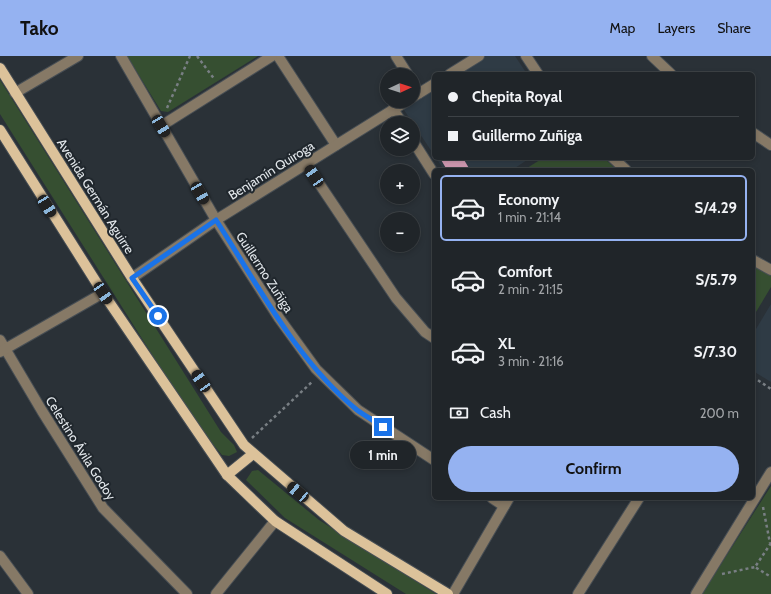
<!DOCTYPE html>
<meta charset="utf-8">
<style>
body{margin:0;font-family:Cabin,sans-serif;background:#2d3135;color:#f1f3f6;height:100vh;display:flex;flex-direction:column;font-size:15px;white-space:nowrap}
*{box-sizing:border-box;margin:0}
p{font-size:13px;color:#a2a5a8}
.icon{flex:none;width:22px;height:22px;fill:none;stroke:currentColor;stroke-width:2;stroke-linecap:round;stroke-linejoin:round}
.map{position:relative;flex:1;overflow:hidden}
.details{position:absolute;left:432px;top:112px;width:323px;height:332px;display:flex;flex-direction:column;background:#202529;border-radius:6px;box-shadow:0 2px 6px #0003,0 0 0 1px #3d4246}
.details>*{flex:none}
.top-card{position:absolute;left:432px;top:16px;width:323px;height:88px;border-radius:6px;box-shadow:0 2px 6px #0003,0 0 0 1px #3d4246;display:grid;align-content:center;height:88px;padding:0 16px;background:#202529}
.needle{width:26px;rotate:86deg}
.controls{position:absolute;left:380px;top:12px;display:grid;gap:8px}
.controls a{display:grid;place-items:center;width:40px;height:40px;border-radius:50%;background:#202529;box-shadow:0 2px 6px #0003,0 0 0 1px #3d4246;font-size:20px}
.end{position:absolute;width:18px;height:18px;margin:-9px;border:5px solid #1a73e8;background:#fff;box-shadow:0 0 0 2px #fff}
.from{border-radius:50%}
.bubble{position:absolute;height:28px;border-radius:14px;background:#202529;box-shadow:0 2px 6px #0003,0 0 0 1px #3d4246;font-size:13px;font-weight:700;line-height:28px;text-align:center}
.car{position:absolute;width:12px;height:24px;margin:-12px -6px;border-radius:5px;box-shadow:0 0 3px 1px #0007;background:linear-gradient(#222 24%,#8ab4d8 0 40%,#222 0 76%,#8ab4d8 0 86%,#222 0)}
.top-card b{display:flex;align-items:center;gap:14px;height:38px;font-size:15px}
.top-card b+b{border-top:1px solid #3d4246}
.top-card i{width:10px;height:10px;background:#f1f3f6}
ul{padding:7px 0 0;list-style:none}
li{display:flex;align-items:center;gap:12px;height:66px;margin:0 8px 6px;padding:0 8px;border:2px solid transparent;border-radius:6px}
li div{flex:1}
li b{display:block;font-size:15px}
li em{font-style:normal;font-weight:700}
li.active{border-color:#95b2f1}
li>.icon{width:36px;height:36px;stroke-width:1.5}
.pay{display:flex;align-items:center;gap:10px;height:44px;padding:0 16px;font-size:15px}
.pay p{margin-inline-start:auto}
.action{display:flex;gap:8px;margin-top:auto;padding:8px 16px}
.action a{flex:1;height:46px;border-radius:24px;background:#95b2f1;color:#111;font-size:16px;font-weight:700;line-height:46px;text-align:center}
header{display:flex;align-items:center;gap:24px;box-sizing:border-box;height:56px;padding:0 20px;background:#95b2f1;color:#111}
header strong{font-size:19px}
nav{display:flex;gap:22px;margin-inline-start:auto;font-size:14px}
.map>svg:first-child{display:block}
</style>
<header>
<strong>Tako</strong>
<nav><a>Map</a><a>Layers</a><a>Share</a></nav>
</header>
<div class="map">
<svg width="771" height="538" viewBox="0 0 771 538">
<rect width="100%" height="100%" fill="#2a3137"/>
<g fill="#2f3b45">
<path d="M483,0H515L527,18H454Z"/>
<path d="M434,31V99L402,51Z"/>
<path d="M436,102H530L512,114H444Z"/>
<path d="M771,248V326L753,315V278Z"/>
</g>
<g fill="#364f31">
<path d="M127,0H258L168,56L161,55Z"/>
<path d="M0,24L221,376L234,389L237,396L229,400L222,399L196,368L0,58Z"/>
<path d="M543,102H604L617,114H524Z"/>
<path d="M753,210L771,220V231L753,261Z"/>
<path d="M258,414L319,464L436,538H406L285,462L246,424L252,415Z"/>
<path d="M771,430V538H702Z"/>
</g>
<path fill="#d39cb4" d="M440,102H463L470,114H447Z"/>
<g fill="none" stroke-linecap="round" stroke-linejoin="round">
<defs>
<g id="minor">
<path d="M121,0L216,164L279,262L316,313L358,354L434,404"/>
<path d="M278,0L336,89"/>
<path d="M396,0L408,19"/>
<path d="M526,0L538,18"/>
<path d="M652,0L671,18"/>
<path d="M450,18L479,0"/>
<path d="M413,28L419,37"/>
<path d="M15,37L78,0"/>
<path d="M413,41L434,28"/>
<path d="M393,53L402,67"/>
<path d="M161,70L272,0"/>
<path d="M753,77L771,89"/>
<path d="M413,85L434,118"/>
<path d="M613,102L626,114"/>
<path d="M306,108L396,242L425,276L434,282"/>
<path d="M753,204L771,214"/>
<path d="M132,222L216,164L407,45"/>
<path d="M0,284L42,355L103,452L187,538"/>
<path d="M0,296L103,237"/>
<path d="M492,442L504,450"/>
<path d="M0,500L28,538"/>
<path d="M216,538L275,465"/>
<path d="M453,538L509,442"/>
<path d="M578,538L639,442"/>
<path d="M696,538L771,416"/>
</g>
<g id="major">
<path d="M0,12L132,222L244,389L344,475L448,538"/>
<path d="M0,74L103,237L227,419L275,465L387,538"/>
<path d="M227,419L253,398"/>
</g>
</defs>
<use href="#minor" stroke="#474e54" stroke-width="12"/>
<use href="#major" stroke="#474e54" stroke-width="12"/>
<g stroke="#797f84" stroke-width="2.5" stroke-dasharray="3 3" stroke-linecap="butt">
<path d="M197,0L215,24"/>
<path d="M167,52L190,0"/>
<path d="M753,321L771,333"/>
<path d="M252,382L313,325"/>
<path d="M763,451L770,487"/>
<path d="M771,487L755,511L771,521"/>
<path d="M722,518L755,511"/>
</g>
<use href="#minor" stroke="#867966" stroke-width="10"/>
<use href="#major" stroke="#dcc29a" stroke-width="10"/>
</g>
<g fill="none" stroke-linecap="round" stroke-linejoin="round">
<path stroke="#1a73e8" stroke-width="5" d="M158,260L132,222L216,164C258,229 296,304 357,354C365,360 375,365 383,371"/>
</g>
<g text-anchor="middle" stroke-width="4" stroke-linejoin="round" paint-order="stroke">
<g font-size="13" fill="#e2e7eb" stroke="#20272d">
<text transform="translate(271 114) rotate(-32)" y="5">Benjamín Quiroga</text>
<text transform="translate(96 140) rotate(58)" y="5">Avenida Germán Aguirre</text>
<text transform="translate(265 216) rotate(57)" y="5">Guillermo Zuñiga</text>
<text transform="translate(81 392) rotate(58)" y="5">Celestino Ávila Godoy</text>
</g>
</g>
</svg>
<div class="controls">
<a><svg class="needle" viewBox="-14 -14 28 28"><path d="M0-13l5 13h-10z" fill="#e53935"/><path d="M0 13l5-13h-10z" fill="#a2a5a8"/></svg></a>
<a><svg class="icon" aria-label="layers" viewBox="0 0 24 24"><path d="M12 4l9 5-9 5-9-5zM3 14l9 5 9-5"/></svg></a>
<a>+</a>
<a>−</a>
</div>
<i class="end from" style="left:158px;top:260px"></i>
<i class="end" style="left:383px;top:371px"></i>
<div class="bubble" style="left:350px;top:385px;width:66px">1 min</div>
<i class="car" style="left:161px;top:70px;rotate:149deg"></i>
<i class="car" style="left:314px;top:120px;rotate:326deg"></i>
<i class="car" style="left:200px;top:137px;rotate:150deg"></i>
<i class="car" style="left:47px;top:150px;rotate:148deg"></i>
<i class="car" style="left:103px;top:237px;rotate:146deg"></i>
<i class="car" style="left:201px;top:325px;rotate:326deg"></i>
<i class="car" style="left:298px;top:436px;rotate:310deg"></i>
<div class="top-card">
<b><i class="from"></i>Chepita Royal</b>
<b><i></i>Guillermo Zuñiga</b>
</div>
<section class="details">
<ul>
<li class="active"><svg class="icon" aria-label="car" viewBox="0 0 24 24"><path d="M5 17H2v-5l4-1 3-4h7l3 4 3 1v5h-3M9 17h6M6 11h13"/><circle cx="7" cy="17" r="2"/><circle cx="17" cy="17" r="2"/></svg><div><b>Economy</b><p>1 min · 21:14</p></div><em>S/4.29</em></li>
<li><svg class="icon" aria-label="car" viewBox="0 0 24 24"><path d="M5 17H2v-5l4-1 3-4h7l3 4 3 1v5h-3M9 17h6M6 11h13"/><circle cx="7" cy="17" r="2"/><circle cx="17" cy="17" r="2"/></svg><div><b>Comfort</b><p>2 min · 21:15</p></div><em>S/5.79</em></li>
<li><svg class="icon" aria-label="car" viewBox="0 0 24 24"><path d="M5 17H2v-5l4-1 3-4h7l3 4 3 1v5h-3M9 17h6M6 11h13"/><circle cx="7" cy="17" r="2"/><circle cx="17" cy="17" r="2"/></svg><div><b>XL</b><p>3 min · 21:16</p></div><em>S/7.30</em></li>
</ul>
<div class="pay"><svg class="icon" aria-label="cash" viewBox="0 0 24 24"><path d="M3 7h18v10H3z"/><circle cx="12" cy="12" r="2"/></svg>Cash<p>200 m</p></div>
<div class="action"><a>Confirm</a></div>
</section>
</div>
